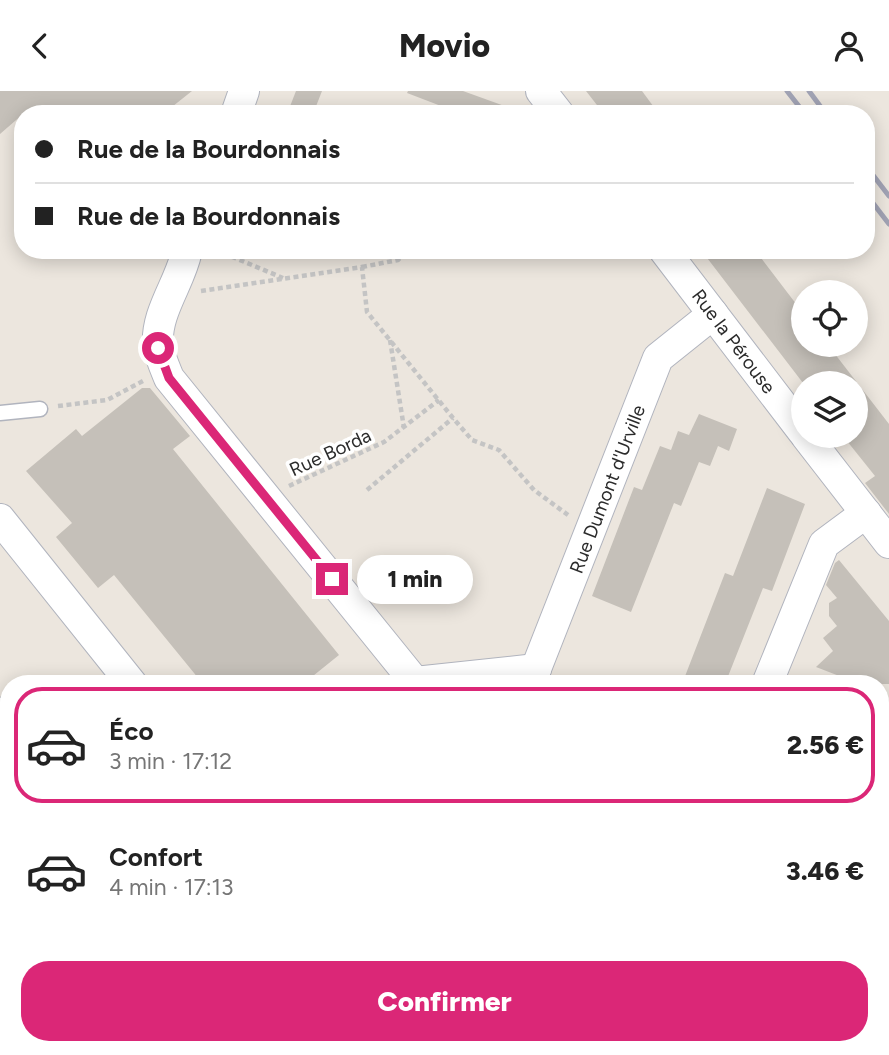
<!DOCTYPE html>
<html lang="fr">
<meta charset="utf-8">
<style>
body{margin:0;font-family:Figtree,sans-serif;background:#f2f2f2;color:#222;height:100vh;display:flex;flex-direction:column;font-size:26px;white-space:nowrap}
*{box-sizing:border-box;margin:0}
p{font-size:23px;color:#767676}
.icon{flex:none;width:38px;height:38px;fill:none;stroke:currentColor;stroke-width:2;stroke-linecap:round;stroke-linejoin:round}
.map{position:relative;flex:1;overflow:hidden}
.side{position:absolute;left:0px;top:584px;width:889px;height:380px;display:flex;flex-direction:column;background:#fff;border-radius:28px 28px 0 0;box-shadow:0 4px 18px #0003}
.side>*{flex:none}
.top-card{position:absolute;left:14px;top:14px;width:861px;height:154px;border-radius:28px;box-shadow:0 4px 18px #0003;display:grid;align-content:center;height:154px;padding:0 21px;background:#fff}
.buttons{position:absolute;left:791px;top:189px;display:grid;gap:14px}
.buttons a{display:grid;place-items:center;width:77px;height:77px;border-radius:50%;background:#fff;box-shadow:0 4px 18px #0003;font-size:35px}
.end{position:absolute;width:32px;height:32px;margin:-16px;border:9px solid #db2777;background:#fff;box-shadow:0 0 0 4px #fff}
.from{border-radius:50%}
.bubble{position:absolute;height:49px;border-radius:24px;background:#fff;box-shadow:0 4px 18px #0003;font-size:23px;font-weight:800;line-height:49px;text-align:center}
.top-card b{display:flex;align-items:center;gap:24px;height:66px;font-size:26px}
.top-card b+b{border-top:2px solid #e0e0e0}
.top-card i{width:18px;height:18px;background:#222}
ul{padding:12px 0 0;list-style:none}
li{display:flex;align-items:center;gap:21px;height:116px;margin:0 14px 10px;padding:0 7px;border:4px solid transparent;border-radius:28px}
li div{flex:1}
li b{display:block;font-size:26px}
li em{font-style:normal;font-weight:800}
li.on{border-color:#db2777}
li>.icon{width:63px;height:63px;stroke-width:1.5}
.action{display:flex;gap:14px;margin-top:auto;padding:14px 21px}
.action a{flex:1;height:80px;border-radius:28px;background:#db2777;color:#fff;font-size:28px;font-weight:800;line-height:80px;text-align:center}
header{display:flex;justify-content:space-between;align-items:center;height:91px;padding:0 21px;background:#fff;font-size:32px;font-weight:800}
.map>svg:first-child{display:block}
</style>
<header><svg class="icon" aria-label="back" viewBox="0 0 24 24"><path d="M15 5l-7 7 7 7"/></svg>Movio<svg class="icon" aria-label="person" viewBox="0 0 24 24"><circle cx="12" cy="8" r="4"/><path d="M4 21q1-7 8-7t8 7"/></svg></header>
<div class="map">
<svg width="889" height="964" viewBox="0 0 889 964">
<rect width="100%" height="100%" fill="#ece6de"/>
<g fill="#c5c0b9">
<path d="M0,0H192L163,23H23L0,43Z"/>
<path d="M296,0H322L313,23H287Z"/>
<path d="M408,0H463L518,20L517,23H462L407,2Z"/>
<path d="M586,0H642L659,23H604Z"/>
<path d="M701,159H755L803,222V254H828L889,333V423L865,392L875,385L843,345H856V292H803Z"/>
<path d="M142,297H150L190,345L173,358L339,564L303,593H203L114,484L98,497L56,446L72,432L26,380L76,338L82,345Z"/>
<path d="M699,323L737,338L729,360L718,355L710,375L699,371L681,415L674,412L631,521L592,505L634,396L642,399L660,355L671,359L678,340L689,344Z"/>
<path d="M767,397L805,413L772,500L763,497L725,593H682L725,482L733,485Z"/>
<path d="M839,469L889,530V593H860L816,576L833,560L823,547L837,535L829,525V512L837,507L826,494L835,472Z"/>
</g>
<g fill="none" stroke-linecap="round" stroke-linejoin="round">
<defs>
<g id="lane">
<path d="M0,322L40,318"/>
<path d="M0,614L9,624"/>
<path d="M214,964L223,956"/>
</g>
<g id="street">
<path d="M541,0L559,23"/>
<path d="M236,23L244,0"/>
<path d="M187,159C181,191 155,221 158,255C160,266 165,277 169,287L415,591V593"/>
<path d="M664,159L803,341"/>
<path d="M806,345L889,452"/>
<path d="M0,428L132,593"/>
<path d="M415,591L536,578"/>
<path d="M530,593L658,267L713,223"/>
<path d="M767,593L824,453L866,422"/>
<path d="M0,770L9,769"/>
<path d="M880,816L889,827"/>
<path d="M426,956L433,964"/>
<path d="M717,956L724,964"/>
</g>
</defs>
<use href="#lane" stroke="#b1b4be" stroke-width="17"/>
<use href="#street" stroke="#b1b4be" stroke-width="32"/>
<g stroke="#c4c4c4" stroke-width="4.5" stroke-dasharray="5 3.5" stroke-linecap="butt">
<path d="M216,159L283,187"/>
<path d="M485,159H492"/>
<path d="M362,176L398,169L409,159"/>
<path d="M201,200L362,176L367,221L453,327L472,349L499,359L534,399L568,424"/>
<path d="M390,249L404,337"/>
<path d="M58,315L107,309L143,290"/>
<path d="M289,395L384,351L439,309"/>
<path d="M367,399L453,327"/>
</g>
<use href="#lane" stroke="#fff" stroke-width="14"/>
<use href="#street" stroke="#fff" stroke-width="30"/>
<g stroke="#a1a3b4" stroke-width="5">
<path d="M787,0L805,23"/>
<path d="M809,0L826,23"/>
<path d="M866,75L889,105"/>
<path d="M866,103L889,133"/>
</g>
</g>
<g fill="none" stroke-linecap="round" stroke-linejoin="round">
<path stroke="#db2777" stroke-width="9" d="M158,257L169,287L332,488"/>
</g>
<g text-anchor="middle" stroke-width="7" stroke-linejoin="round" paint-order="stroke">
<g font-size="19" fill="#2b2b2b" stroke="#fff">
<text transform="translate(734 250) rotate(53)" y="7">Rue la Pérouse</text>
<text transform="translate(330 361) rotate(-25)" y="7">Rue Borda</text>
<text transform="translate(607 398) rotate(-69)" y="7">Rue Dumont d'Urville</text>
</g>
</g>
</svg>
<div class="buttons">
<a><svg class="icon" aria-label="locate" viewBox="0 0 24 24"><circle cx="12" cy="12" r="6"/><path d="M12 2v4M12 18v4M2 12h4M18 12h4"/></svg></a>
<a><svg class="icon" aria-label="layers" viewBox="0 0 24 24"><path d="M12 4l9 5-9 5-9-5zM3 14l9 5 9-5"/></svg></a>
</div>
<i class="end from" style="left:158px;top:257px"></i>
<i class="end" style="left:332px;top:488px"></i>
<div class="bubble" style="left:357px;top:464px;width:116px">1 min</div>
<div class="top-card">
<b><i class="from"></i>Rue de la Bourdonnais</b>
<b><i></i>Rue de la Bourdonnais</b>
</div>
<section class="side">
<ul>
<li class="on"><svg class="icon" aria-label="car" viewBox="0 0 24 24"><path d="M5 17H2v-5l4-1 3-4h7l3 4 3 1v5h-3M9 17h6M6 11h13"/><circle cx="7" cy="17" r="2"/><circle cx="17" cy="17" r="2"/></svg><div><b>Éco</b><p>3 min · 17:12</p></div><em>2.56 €</em></li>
<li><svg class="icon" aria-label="car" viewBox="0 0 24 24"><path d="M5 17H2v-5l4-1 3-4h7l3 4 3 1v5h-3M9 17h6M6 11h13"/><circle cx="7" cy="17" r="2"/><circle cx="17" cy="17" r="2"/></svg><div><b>Confort</b><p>4 min · 17:13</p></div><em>3.46 €</em></li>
</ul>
<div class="action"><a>Confirmer</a></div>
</section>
</div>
